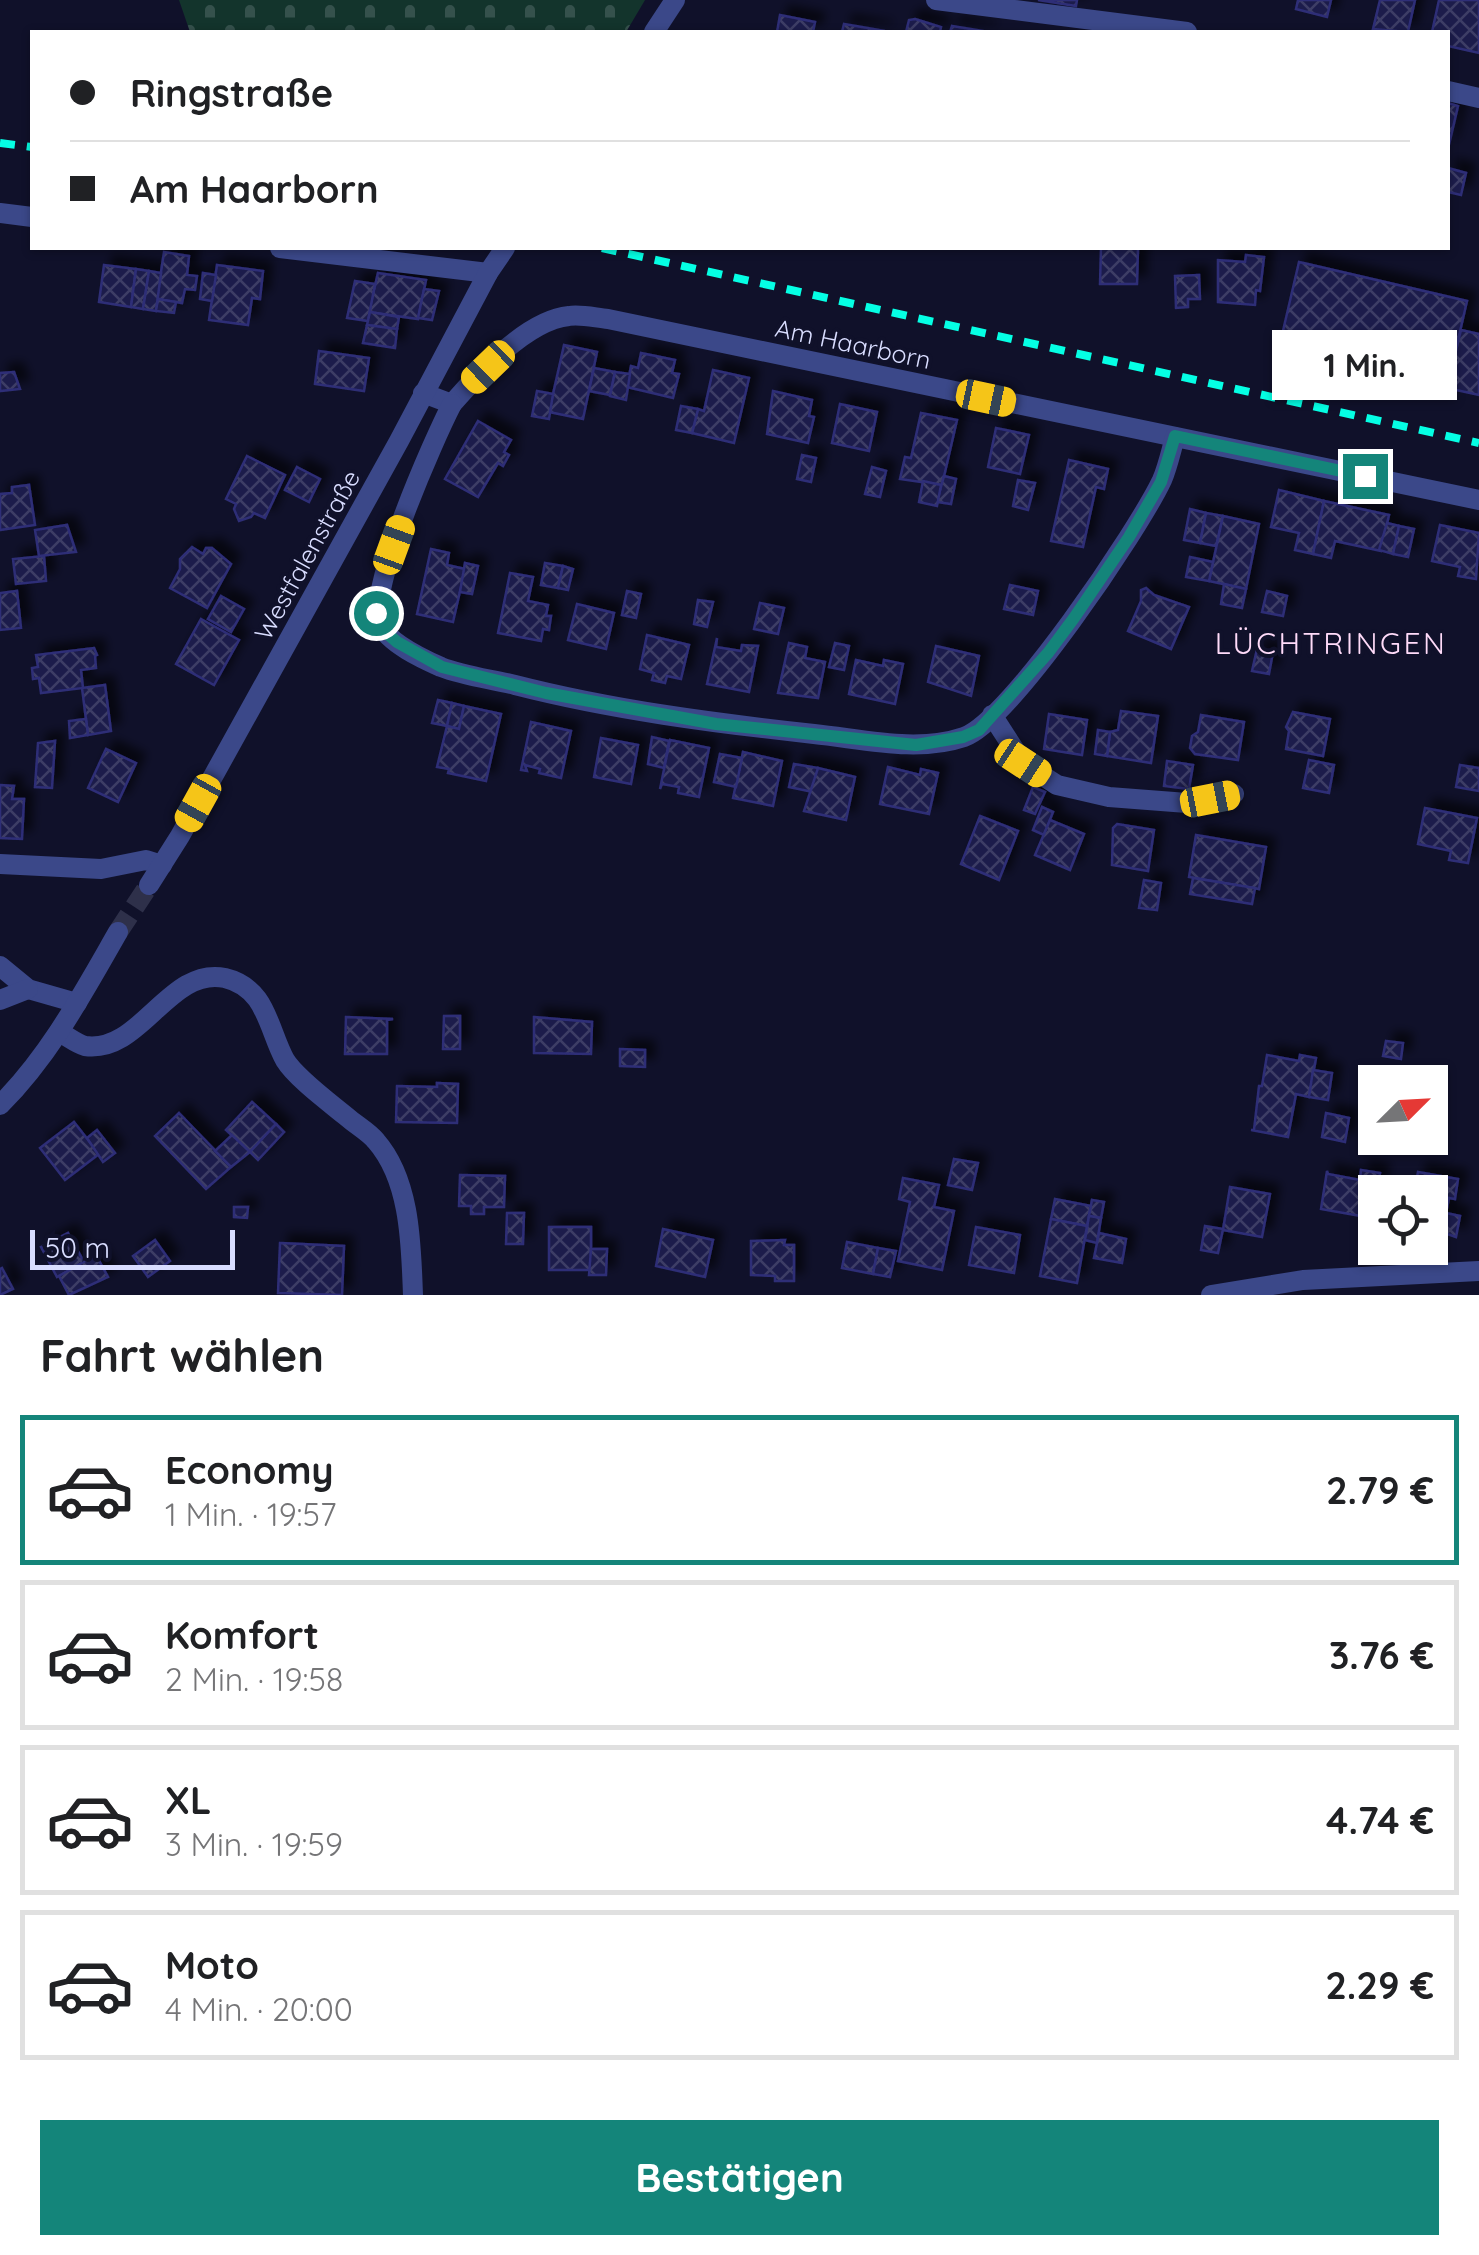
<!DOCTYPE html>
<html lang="de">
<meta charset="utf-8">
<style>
body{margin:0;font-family:Quicksand,sans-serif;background:#f6f6f6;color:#202124;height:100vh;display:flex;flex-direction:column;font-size:38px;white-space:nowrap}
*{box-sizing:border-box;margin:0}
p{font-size:32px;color:#757577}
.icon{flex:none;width:55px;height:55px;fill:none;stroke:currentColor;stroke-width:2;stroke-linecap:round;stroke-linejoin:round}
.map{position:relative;height:1295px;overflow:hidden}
.details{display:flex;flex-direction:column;background:#fff;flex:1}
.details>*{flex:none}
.guide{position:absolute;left:30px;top:30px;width:1420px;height:220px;border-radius:0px;box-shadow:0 2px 8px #0004;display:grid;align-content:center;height:220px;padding:0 40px;background:#fff}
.needle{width:65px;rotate:66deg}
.buttons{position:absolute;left:1358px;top:1065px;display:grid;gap:20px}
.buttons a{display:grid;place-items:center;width:90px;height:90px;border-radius:0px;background:#fff;box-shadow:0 2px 8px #0004;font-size:50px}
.scale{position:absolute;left:30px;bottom:25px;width:205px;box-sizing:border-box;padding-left:10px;border:5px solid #d9ddff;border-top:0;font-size:28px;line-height:35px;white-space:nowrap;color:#d9ddff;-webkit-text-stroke:8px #10112a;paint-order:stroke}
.end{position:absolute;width:45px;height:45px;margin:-22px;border:12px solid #14857a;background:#fff;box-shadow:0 0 0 5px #fff}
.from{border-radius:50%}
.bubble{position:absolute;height:70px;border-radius:0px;background:#fff;box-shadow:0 2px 8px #0004;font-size:32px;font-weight:700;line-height:70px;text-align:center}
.car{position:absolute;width:30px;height:60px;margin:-30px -15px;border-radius:12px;box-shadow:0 0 8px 2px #0007;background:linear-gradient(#f5c518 24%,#345 0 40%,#f5c518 0 76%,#345 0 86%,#f5c518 0)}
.guide b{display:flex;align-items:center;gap:35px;height:95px;font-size:38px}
.guide b+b{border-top:2px solid #e0e0e0}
.guide i{width:25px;height:25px;background:#202124}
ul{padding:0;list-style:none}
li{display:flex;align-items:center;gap:30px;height:150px;margin:0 20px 15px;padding:0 20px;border:5px solid #e0e0e0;border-radius:0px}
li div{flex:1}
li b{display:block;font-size:38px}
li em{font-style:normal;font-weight:700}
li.active{border-color:#14857a}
li>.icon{width:90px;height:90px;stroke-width:1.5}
h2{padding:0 40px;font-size:45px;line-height:120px}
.primary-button{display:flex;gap:20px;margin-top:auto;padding:20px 40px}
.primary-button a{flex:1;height:115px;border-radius:0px;background:#14857a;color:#fff;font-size:40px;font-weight:700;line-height:115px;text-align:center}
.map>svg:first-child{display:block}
</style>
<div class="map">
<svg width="1479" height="1295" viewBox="0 0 1479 1295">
<defs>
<pattern id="cemetery-stones" width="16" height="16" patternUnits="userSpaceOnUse" patternTransform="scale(2.5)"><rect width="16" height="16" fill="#13342c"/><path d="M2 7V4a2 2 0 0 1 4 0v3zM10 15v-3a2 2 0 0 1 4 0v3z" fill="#35514c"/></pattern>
<pattern id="building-cross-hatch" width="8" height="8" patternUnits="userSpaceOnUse" patternTransform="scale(2.5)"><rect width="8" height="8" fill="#1c1c4b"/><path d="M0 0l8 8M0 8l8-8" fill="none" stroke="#3c3d66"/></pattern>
<filter id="shadow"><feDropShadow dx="9" dy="-9" stdDeviation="5" flood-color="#0009"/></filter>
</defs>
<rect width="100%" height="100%" fill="#10112a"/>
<path fill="url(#cemetery-stones)" d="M179,0H645L626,32H190Z"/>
<g fill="url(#building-cross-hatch)" stroke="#2e2e77" stroke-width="2.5" filter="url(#shadow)">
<path d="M1038,0H1077L1076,6Z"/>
<path d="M1298,0H1331L1327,17L1296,9Z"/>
<path d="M1380,0H1415L1408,32L1373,29Z"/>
<path d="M1439,0H1479V53L1448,46V32H1432Z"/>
<path d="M780,15L815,22L813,32H777Z"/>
<path d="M915,19L941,27L940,32H906L909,20Z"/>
<path d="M844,24L885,31L842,32Z"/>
<path d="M952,26L989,32H950Z"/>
<path d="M1448,103L1458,106L1448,149Z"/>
<path d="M1448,168L1466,173L1461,195L1448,192Z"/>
<path d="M1101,248H1138L1137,284H1100Z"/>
<path d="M164,252L189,256L187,275L197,276L195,290L185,289L182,303L157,299Z"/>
<path d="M1246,255L1264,257L1260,291L1256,290L1255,305L1218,302V260L1245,262Z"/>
<path d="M1299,262L1467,301L1447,388L1279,348Z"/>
<path d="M104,265L136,269L131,307L99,302Z"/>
<path d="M217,265L263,271L260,299L252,298L248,325L209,320Z"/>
<path d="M136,269L149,271L143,309L131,307Z"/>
<path d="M149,271L161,273L156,311L143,309Z"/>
<path d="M203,273L216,275L212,301L200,299Z"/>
<path d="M378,273L426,280L418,319L369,312Z"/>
<path d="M1199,275L1200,299H1188V307L1176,308L1175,276Z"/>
<path d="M355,281L375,284L368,321L347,318Z"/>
<path d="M424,289L439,291L432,320L418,318Z"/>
<path d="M158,299L176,302L174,313L156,311Z"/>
<path d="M370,312L399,317L397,329L367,325Z"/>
<path d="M367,325L397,329L395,348L363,343Z"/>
<path d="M1461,330L1479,334V395L1447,388Z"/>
<path d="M564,345L597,352L583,419L549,412Z"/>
<path d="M319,351L369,358L364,391L315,384Z"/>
<path d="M641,353L675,360L672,373L679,374L673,398L627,387L631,366L638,368Z"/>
<path d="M594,368L615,372L610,395L589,391Z"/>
<path d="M713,370L749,378L734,443L692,433L698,409L704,411Z"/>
<path d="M14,372L20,389L0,391V373Z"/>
<path d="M615,372L630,374L626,400L610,396Z"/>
<path d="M537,391L553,394L549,419L532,416Z"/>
<path d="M773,391L812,400L809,416L814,417L808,443L767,434Z"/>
<path d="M840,404L877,412L869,451L832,443Z"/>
<path d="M681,406L698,409L692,433L676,430Z"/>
<path d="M921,413L957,420L942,485L900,479L905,457L911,458Z"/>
<path d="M478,421L511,440L504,452L509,455L503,466L498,463L478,497L445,479Z"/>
<path d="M996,428L1029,435L1020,474L988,467Z"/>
<path d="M802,455L816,458L811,482L797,479Z"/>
<path d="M247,456L285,475L265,518L254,513L251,517L239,521L234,509L236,504L226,499Z"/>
<path d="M1069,460L1108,469L1104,489L1096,487L1083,547L1051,541Z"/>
<path d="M297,467L320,479L309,502L285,490Z"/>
<path d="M872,467L886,471L880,497L865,494Z"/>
<path d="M944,476L956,479L951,504L937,502Z"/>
<path d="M1018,480L1035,483L1028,510L1013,506Z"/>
<path d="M923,481L941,485L937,506L919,502Z"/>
<path d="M29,485L35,525L0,530V494L12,493V487Z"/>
<path d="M1279,490L1324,501L1313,554L1295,550L1299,533L1271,527Z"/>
<path d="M1324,501L1389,515L1381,551L1335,541L1331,558L1313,554Z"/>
<path d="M1190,509L1206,513L1200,543L1184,540Z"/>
<path d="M1206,513L1223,516L1216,546L1200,543Z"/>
<path d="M1223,516L1259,524L1246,589L1209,581Z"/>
<path d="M1387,523L1399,526L1393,554L1379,550Z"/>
<path d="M67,525L76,552L39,556L35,530Z"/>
<path d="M1440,525L1479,533L1476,579L1458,576L1460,567L1432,561Z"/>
<path d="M1399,526L1414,529L1408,557L1393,554Z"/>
<path d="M192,547L203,554L206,548H212L231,564L207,608L170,588L180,569V559Z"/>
<path d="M431,549L449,553L447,565L465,569L453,622L417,614Z"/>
<path d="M44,556L46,581L16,584L13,559Z"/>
<path d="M1190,557L1213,562L1209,581L1186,577Z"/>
<path d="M465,563L478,566L472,594L460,592Z"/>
<path d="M545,563L563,566L558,588L541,585Z"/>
<path d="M563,566L573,569L568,590L558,588Z"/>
<path d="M510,573L533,577L528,601L548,605L546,616H551L549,630L543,629L541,641L498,633Z"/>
<path d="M1224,584L1246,589L1242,608L1221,604Z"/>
<path d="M1010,585L1038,591L1033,615L1004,609Z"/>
<path d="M1146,588L1154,595L1189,607L1171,649L1128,631L1141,601V590Z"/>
<path d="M17,591L21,628L0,630V593Z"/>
<path d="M627,591L641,594L636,618L622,615Z"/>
<path d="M1267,591L1287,596L1283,616L1262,612Z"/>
<path d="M221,596L244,609L231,632L208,619Z"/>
<path d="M698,600L713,602L707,627L694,624Z"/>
<path d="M760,603L784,608L778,634L754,629Z"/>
<path d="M577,604L614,613L606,649L568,640Z"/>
<path d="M201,619L239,640L214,685L176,664Z"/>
<path d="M647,635L689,645L681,679L667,676L665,683L652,680L654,673L640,669Z"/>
<path d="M717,638L716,647L741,651L742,645L758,646L749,692L707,684Z"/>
<path d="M789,643L807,647L805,658L825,662L818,698L778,693Z"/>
<path d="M835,643L849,646L844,670L829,667Z"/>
<path d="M936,646L979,656L971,696L928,682Z"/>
<path d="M94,648L97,655L95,656L96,668L81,670L83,688L41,693L39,678L33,679L32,668L38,667L36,655Z"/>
<path d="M1257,649L1273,652L1269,674L1252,671Z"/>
<path d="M856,660L883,666L884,660L903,664L895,704L849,694Z"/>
<path d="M105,685L111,731L88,735L82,688Z"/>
<path d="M438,700L452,703L447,726L432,723Z"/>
<path d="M452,703L464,706L459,729L447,726Z"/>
<path d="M464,706L501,714L486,781L448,773L449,769L437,767L447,726L459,729Z"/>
<path d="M1121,711L1158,716L1151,763L1107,756L1110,732L1118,730Z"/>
<path d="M1293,712L1330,719L1323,756L1286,749L1289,731L1286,727Z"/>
<path d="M1049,714L1087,720L1082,755L1044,749Z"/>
<path d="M1201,715L1244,722L1238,760L1195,754L1190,748L1192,736L1198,732Z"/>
<path d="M86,719L88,735L70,738L69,721Z"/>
<path d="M531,722L571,731L561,778L539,773L540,769L525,765L527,771L521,770Z"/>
<path d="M1098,730L1110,732L1107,756L1095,754Z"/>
<path d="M652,737L669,741L664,768L648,764Z"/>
<path d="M601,738L638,745L631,784L594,777Z"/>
<path d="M670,740L709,748L699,797L678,793L679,787L662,784L660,789Z"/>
<path d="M55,741L52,788L35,787L38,743Z"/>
<path d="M106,749L136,763L118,802L88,788Z"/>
<path d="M743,752L782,761L773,806L733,798Z"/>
<path d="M720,754L742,758L736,787L714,782Z"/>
<path d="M1309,760L1334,765L1329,793L1303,788Z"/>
<path d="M1167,761L1193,765L1189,789L1164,786Z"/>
<path d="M794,764L818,768L813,792L789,787Z"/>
<path d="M1460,765L1479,768V791L1456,787Z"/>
<path d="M888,767L920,775L921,769L938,773L929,814L880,804Z"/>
<path d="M818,768L855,777L846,820L804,811Z"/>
<path d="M0,785L14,786L12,799H24L22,839L0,838Z"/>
<path d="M1033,787L1045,792L1035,814L1024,810Z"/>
<path d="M1042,807L1053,812L1044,835L1033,830Z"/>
<path d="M1425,808L1477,818L1468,863L1449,860L1451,851L1418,844Z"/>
<path d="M980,816L1018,831L999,880L961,864Z"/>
<path d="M1050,820L1084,834L1070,870L1035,855Z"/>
<path d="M1117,824L1154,830L1148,871L1112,865L1113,828Z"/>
<path d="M1196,835L1266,847L1259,889L1189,877Z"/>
<path d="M1193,878L1255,888L1252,904L1190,894Z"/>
<path d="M1144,880L1161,883L1157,910L1139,908Z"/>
<path d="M444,1016H460V1049H443Z"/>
<path d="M346,1017L393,1019L387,1020V1054H345Z"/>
<path d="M534,1017L592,1022L591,1054L534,1053Z"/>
<path d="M1386,1041L1403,1043L1401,1059L1383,1056Z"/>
<path d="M620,1049L645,1050V1067L620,1066Z"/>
<path d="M1267,1055L1299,1061L1300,1055L1316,1058L1309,1097L1296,1094L1288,1137L1251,1130H1254L1259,1086H1262Z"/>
<path d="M1313,1070L1332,1073L1328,1100L1309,1097Z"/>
<path d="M437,1083L458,1084L457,1123L396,1122L397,1086L437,1087Z"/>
<path d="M252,1102L276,1124L250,1152L226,1130Z"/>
<path d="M179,1113L231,1167L206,1189L155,1136Z"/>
<path d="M1326,1113L1349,1118L1345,1142L1322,1137Z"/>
<path d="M74,1122L99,1154L65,1180L40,1148Z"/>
<path d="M276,1124L284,1132L258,1160L250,1152Z"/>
<path d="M97,1130L115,1153L103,1162L87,1138Z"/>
<path d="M232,1135L250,1152L231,1167L215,1151Z"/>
<path d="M954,1159L978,1163L972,1190L948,1185Z"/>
<path d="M1361,1170L1380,1173L1372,1218L1321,1209L1327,1171L1328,1174L1360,1180Z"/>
<path d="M1418,1172L1458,1179L1455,1199L1449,1198L1446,1213L1460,1216L1456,1237L1430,1228V1192H1414Z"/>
<path d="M460,1175L505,1176L504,1207H484V1214H471V1206H459Z"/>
<path d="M903,1178L939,1185L934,1207L954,1211L942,1270L898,1261L910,1202L899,1199Z"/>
<path d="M1230,1187L1270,1194L1262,1237L1223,1230Z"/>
<path d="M1055,1199L1091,1206L1087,1226L1051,1219Z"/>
<path d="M1092,1200L1104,1202L1101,1218L1089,1216Z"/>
<path d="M234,1207H248L247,1218L234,1217Z"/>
<path d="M507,1213H524L523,1244H506Z"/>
<path d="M1089,1216L1101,1218L1097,1243L1085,1240Z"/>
<path d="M1051,1219L1087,1226L1077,1283L1040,1276Z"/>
<path d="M1205,1226L1223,1229L1218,1253L1201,1250Z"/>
<rect x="549" y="1227" width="42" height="43"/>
<path d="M976,1227L1020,1235L1014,1273L969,1265Z"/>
<path d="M663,1229L713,1240L705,1277L656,1266Z"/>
<path d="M68,1233L84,1262L57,1277L41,1247Z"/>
<path d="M1099,1233L1126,1239L1122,1263L1094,1258Z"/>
<path d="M155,1240L170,1261L148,1277L133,1256Z"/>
<path d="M785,1240L784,1245H794V1281H775V1276L751,1275V1241Z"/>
<path d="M847,1242L878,1248L873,1274L842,1268Z"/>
<path d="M280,1243L344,1246L342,1295L278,1293Z"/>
<path d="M878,1248L896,1251L890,1277L873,1274Z"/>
<path d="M591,1249H607L606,1275H589Z"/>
<path d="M96,1255L108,1277L69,1295L59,1276Z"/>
<path d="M2,1268L13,1289L0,1295V1269Z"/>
</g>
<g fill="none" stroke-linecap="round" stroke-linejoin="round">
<path stroke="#2e304a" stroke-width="20" stroke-dasharray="20 10" stroke-linecap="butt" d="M118,932L149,885"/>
<g stroke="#3b4889" stroke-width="20">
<path d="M936,0L1187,32"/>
<path d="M654,32L675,0"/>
<path d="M1448,91L1479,98"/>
<path d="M0,213L32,217"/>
<path d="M280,248L488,273"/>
<path d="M423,393L452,404C479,373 527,320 569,316C581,314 596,318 608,319L1479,500"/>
<path d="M452,404C434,439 366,592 380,624C388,643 423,659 441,667C464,676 491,679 515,685C613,710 714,723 814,734C863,739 917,753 964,737C1010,721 1139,529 1162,480C1168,466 1171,451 1175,437"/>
<path d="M992,715L1023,763L1057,785L1109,797L1187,803L1234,794"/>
<path d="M0,864L101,869L146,860L162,865"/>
<path d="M149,885L180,836L399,441L488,273L505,248"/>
<path d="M0,966L28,989L77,1003"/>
<path d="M0,1000L28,989"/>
<path d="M59,1032C67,1036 77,1044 85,1046C141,1054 169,966 225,978C267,988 268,1029 285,1060C296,1078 330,1103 347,1117C356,1125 369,1132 376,1141C411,1181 411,1246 413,1295"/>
<path d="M0,1105C50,1055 83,993 118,932"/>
<path d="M1211,1295L1303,1280L1479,1271"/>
</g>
<g stroke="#05ffe4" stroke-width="8" stroke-dasharray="15 12" stroke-linecap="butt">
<path d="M0,143L32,147"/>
<path d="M602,248L1479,443"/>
</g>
</g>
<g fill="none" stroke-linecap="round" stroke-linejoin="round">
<path stroke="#14857a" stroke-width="12" d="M376,613L382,629L397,642L442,667L546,693L716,724L916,745L963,737L979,730L1048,653L1074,618L1129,537L1161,482L1175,436L1365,476"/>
</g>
<g text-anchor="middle" stroke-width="8" stroke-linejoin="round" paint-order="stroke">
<g font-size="25" fill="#d9ddff" stroke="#10112a">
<text transform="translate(853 344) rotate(12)" y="9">Am Haarborn</text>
<text transform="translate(307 555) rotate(-61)" y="9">Westfalenstraße</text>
</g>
<g font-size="30" letter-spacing="2.5" fill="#ffdbf9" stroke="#10112a">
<text x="1331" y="654">LÜCHTRINGEN</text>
</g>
</g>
</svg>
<div class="buttons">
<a><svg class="needle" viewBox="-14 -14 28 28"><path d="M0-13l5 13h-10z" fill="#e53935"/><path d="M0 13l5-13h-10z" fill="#757577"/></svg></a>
<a><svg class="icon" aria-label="locate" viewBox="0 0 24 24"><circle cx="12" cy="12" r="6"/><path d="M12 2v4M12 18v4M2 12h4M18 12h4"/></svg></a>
</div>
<div class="scale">50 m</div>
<i class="end from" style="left:376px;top:613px"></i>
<i class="end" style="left:1365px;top:476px"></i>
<div class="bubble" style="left:1272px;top:330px;width:185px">1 Min.</div>
<i class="car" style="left:488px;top:367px;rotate:226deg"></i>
<i class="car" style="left:986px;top:398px;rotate:102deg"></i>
<i class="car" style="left:394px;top:545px;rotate:20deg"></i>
<i class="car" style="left:1023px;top:763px;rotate:123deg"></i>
<i class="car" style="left:1210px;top:799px;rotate:79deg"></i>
<i class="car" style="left:198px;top:803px;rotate:209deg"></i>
<div class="guide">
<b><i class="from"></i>Ringstraße</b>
<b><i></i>Am Haarborn</b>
</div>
</div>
<section class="details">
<h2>Fahrt wählen</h2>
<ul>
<li class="active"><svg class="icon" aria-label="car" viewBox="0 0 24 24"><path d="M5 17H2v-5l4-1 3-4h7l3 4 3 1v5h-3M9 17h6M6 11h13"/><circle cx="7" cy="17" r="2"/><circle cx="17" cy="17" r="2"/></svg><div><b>Economy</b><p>1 Min. · 19:57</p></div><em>2.79 €</em></li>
<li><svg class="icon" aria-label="car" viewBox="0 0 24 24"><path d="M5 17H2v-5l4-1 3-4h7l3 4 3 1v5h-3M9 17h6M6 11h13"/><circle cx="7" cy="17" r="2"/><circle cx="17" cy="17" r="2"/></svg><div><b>Komfort</b><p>2 Min. · 19:58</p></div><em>3.76 €</em></li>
<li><svg class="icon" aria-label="car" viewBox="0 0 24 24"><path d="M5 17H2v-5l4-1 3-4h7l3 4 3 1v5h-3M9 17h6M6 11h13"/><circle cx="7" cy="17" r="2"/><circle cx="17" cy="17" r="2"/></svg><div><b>XL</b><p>3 Min. · 19:59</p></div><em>4.74 €</em></li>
<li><svg class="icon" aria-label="car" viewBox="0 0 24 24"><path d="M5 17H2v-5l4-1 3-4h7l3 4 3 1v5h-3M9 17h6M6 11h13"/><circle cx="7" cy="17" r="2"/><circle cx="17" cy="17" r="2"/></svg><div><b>Moto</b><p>4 Min. · 20:00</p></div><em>2.29 €</em></li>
</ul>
<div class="primary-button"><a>Bestätigen</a></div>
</section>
